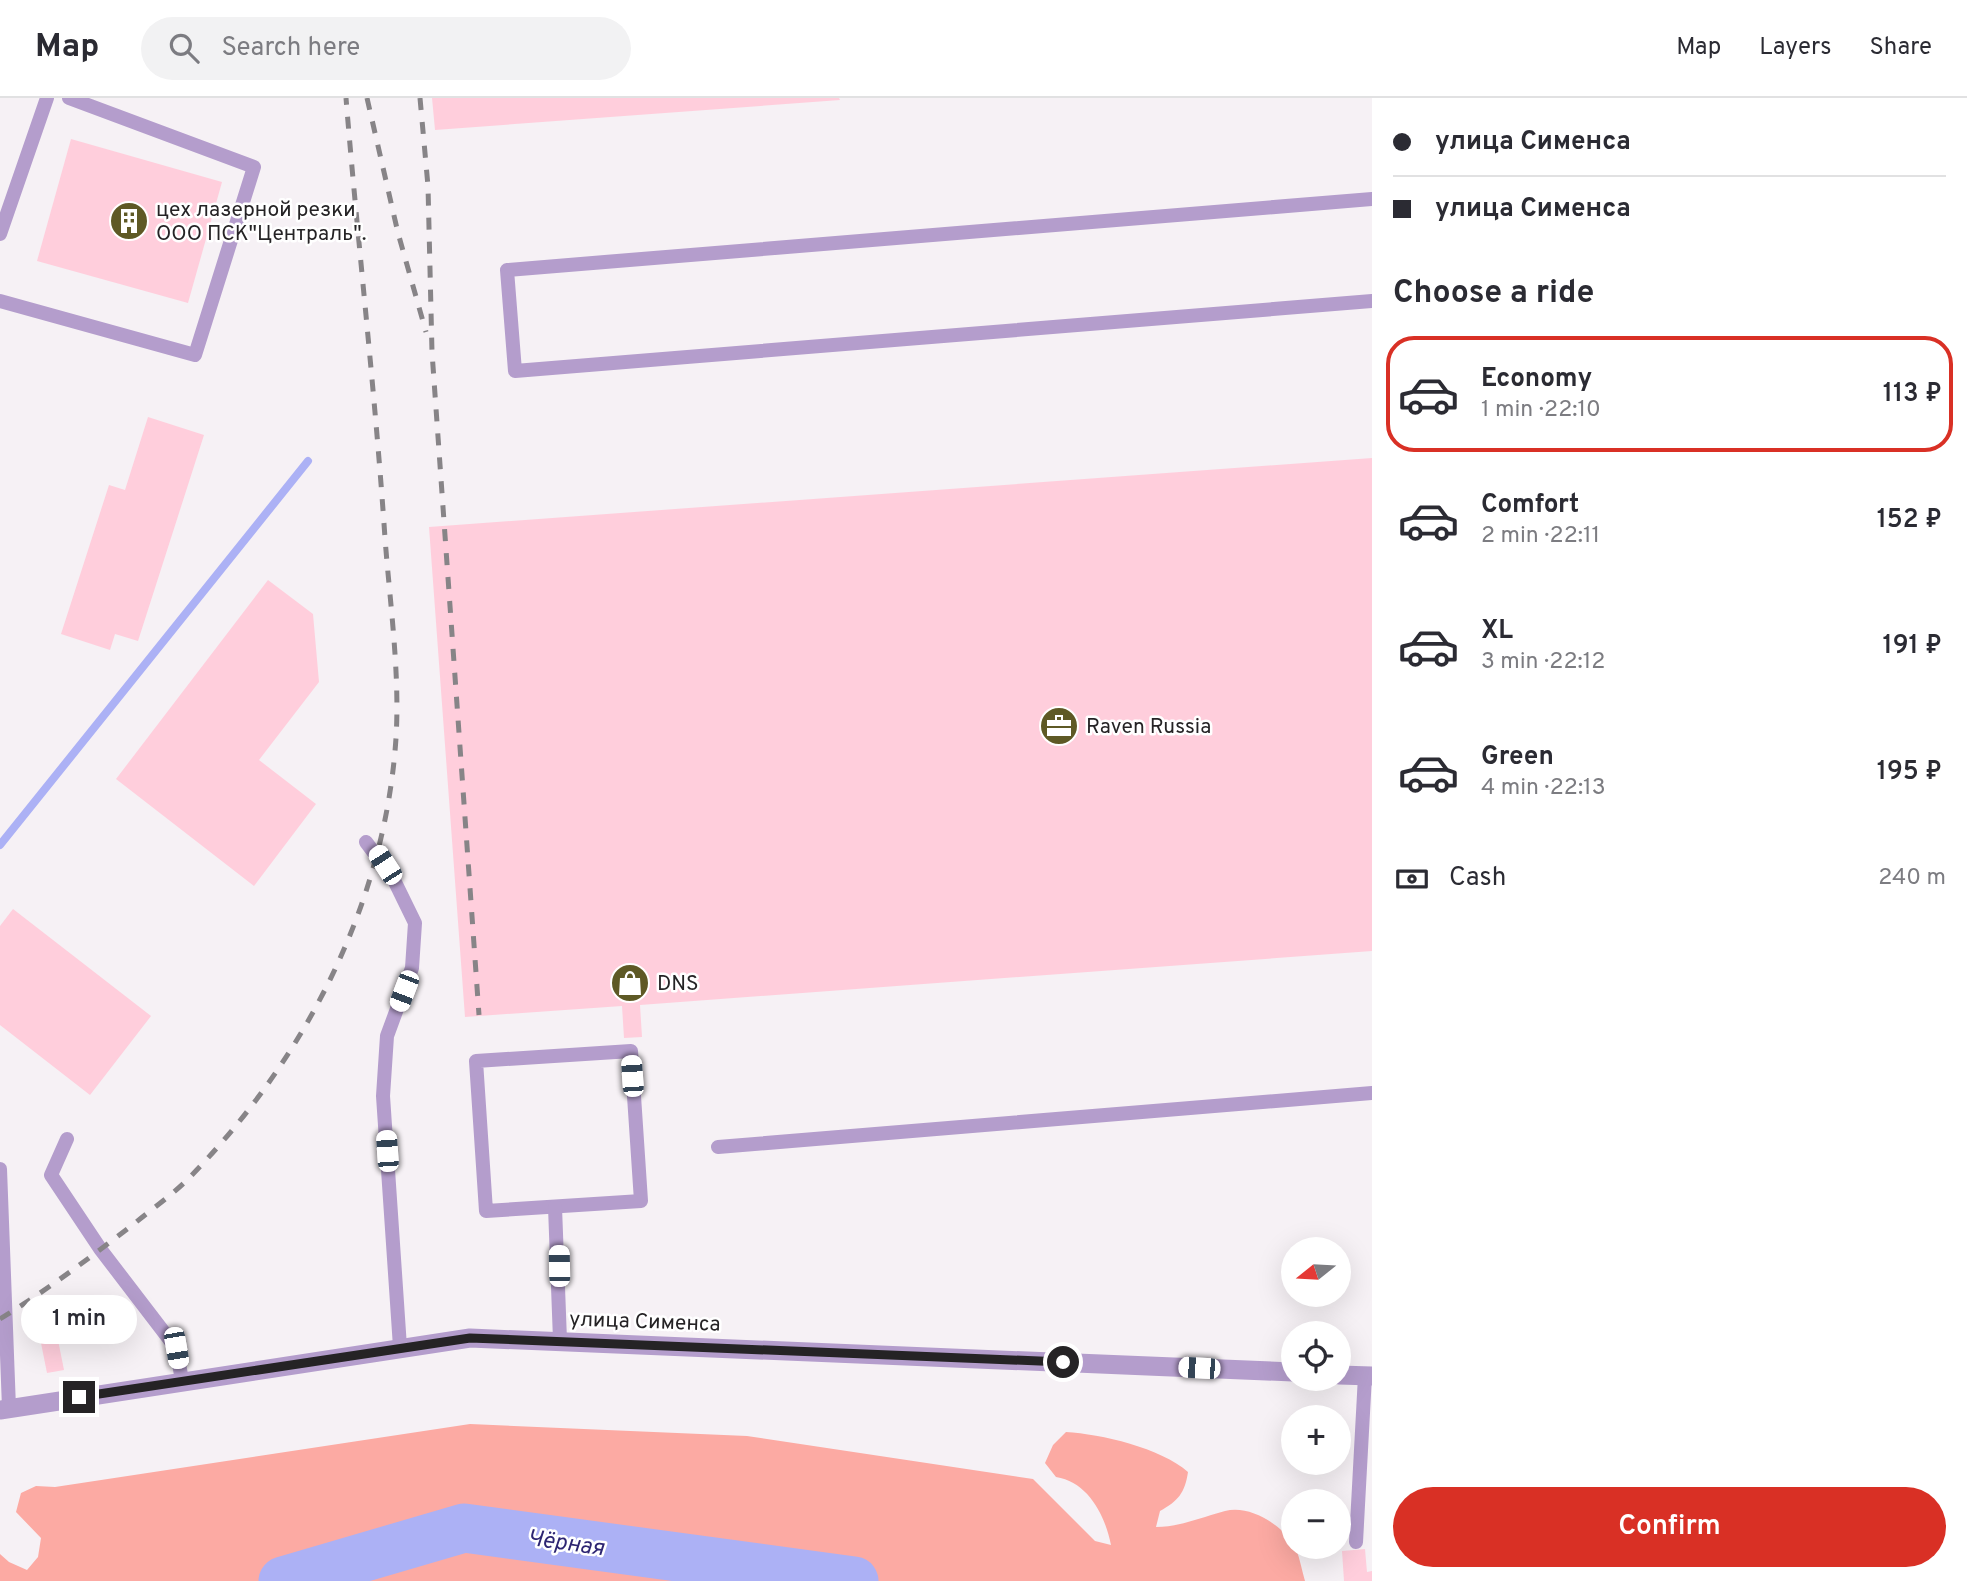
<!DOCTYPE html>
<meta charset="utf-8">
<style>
body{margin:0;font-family:Overpass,sans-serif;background:#f2f2f3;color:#2b2b33;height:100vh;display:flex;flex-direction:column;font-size:26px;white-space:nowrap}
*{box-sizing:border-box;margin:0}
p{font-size:23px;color:#7c7c81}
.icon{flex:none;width:38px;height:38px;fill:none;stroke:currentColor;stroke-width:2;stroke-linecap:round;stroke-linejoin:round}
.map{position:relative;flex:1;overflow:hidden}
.sheet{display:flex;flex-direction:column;background:#fff;width:595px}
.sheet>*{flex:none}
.top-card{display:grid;align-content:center;height:154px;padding:0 21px;background:#fff}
.needle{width:46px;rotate:252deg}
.buttons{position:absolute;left:1281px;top:1139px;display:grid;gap:14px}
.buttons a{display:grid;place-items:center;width:70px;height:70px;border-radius:50%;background:#fff;box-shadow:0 7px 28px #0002;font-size:35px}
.end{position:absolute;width:32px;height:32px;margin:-16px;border:9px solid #252325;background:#fff;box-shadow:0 0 0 4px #fff}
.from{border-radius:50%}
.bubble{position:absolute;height:49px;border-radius:24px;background:#fff;box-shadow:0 7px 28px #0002;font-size:23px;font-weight:600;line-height:49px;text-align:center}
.car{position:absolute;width:21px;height:42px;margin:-21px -10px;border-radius:9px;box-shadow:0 0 5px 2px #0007;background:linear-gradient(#fff 24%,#345 0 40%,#fff 0 76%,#345 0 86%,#fff 0)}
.top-card b{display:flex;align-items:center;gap:24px;height:66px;font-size:26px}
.top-card b+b{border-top:2px solid #e1e1e2}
.top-card i{width:18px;height:18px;background:#2b2b33}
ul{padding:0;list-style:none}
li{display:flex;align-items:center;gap:21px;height:116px;margin:0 14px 10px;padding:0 7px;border:4px solid transparent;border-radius:28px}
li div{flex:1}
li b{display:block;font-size:26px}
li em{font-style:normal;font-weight:600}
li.current{border-color:#d93025}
li>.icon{width:63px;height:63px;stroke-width:1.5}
h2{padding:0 21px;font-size:32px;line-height:84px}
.pay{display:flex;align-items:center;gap:18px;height:77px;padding:0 21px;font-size:26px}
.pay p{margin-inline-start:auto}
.button{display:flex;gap:14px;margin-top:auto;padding:14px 21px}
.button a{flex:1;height:80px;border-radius:42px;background:#d93025;color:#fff;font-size:28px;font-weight:600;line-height:80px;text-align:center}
header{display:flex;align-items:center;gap:42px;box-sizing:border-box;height:98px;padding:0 35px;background:#fff;border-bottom:2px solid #e1e1e2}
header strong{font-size:33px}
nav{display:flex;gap:38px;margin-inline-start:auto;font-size:24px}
.search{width:490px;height:63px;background:#f2f2f3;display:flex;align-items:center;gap:18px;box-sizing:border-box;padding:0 24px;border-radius:38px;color:#7c7c81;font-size:26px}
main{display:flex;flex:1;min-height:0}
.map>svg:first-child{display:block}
</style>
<header>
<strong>Map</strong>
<div class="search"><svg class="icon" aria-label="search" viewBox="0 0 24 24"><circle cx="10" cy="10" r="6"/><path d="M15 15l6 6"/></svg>Search here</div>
<nav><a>Map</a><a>Layers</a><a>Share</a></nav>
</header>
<main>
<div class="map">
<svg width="1372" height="1483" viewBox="0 0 1372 1483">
<rect width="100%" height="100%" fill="#f6f1f5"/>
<path fill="#fcaaa3" d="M470,1326L747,1338L1033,1381L1095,1443L1111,1447C1105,1417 1088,1384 1056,1379L1045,1365L1053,1347L1066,1334C1101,1336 1161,1350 1188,1374C1185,1395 1178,1403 1160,1413L1156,1429C1180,1429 1202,1419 1225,1413C1252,1406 1286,1430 1296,1451C1300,1461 1302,1473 1305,1483H0V1456L9,1464L27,1472L38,1459L41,1440L16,1414L21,1395L36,1388L55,1389Z"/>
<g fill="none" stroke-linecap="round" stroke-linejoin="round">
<path stroke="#acb1f5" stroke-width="8" d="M0,747L308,363"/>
<path stroke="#acb1f5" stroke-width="49" d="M283,1483L464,1430L854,1483"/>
</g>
<g fill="#ffcedc">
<path d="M432,0H839L840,2L435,32Z"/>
<path d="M71,41L222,84L188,205L37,163Z"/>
<path d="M148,319L204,337L138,543L115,536L110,552L61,536L109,387L125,392Z"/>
<path d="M1372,360V853L640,907L642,939L624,940L622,908L465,919L429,429Z"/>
<path d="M268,482L313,516L319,584L259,662L316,706L254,788L116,681Z"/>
<path d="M13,811L151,918L90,997L0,927V828Z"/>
<path d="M57,1237L64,1272L47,1275L40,1240Z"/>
<path d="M1365,1451L1367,1474L1372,1473V1483H1344L1342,1453Z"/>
</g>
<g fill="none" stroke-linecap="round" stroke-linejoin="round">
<g stroke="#b49dcc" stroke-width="14">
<path d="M1372,101L507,172L515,273L1372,203"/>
<path d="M0,136L47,0"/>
<path d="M0,203L195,257L254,69L69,0"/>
<path d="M366,744L393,780L415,825L412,870L387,938L383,998L400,1249"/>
<path d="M631,953L641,1103L486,1113L476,963Z"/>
<path d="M67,1041L51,1077L101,1152L176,1250L182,1282"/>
<path d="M718,1049L1372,995"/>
<path d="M0,1071L9,1310"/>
<path d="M555,1109L560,1242"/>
<path d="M1356,1444L1365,1278"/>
</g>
<g stroke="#b49dcc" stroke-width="19">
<path d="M1339,1277L1372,1278"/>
<path d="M0,1312L470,1240L1293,1274"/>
</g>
<g stroke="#878487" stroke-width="5" stroke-dasharray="12 12" stroke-linecap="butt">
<path d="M367,0L398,135L426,234"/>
<path d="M420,0L428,88L432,254L479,917"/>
<path d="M0,1221C47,1192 91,1159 135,1125C152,1111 172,1097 188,1081C304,963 385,807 396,640C400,575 390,506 385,440C375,293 358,147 346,0"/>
</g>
</g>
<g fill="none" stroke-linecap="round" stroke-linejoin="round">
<path stroke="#252325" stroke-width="9" d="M79,1299L470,1240L1063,1264"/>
</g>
<defs>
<symbol id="building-disc" viewBox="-11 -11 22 22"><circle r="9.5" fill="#5e5925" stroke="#fff"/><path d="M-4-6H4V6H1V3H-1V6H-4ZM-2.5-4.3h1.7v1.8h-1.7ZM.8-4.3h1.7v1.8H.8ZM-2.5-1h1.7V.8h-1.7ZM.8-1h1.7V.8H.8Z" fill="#fff"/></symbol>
<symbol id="office-disc" viewBox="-11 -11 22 22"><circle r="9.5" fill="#5e5925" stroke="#fff"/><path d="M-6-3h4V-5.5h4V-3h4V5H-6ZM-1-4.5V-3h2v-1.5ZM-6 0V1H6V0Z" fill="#fff"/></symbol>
<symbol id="shop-disc" viewBox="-11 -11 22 22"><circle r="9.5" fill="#5e5925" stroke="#fff"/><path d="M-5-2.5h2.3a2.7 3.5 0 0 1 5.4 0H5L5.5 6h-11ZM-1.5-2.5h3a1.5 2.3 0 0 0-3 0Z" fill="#fff"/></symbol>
</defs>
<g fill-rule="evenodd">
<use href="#building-disc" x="107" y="101" width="44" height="44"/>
<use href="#office-disc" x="1037" y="606" width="44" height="44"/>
<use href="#shop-disc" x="608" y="863" width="44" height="44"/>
</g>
<g text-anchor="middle" stroke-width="5" stroke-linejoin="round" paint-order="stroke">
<g font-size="21" fill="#252325" stroke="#fff" text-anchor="start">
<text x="156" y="118">цех лазерной резки<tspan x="156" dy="24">ООО ПСК"Централь".</tspan></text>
<text x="1086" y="635">Raven Russia</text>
<text x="657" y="892">DNS</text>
</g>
<g font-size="21" fill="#252325" stroke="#fff">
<text transform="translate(645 1223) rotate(2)" y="7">улица Сименса</text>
</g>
<g font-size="23" font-style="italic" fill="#2d2572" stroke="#fff">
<text transform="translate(566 1444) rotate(8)" y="8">Чёрная</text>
</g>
</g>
</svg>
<div class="buttons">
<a><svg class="needle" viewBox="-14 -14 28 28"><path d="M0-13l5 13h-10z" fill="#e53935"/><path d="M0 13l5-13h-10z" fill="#7c7c81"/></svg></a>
<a><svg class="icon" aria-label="locate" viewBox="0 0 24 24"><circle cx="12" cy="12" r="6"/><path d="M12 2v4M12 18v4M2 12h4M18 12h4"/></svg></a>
<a>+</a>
<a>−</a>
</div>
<i class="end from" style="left:1063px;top:1264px"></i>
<i class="end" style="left:79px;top:1299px"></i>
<div class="bubble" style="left:21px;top:1197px;width:116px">1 min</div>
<i class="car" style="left:385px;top:767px;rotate:327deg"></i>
<i class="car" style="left:404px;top:893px;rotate:201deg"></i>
<i class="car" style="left:632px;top:978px;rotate:356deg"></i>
<i class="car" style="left:387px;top:1053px;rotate:356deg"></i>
<i class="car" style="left:559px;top:1168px;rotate:359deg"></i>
<i class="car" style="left:176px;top:1250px;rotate:170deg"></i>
<i class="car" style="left:1199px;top:1270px;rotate:273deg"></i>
</div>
<section class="sheet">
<div class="top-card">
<b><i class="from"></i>улица Сименса</b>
<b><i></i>улица Сименса</b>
</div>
<h2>Choose a ride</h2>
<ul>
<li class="current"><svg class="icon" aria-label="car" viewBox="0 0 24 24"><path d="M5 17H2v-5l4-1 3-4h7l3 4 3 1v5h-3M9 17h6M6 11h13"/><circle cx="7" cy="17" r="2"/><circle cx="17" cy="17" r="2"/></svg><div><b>Economy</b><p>1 min · 22:10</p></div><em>113 ₽</em></li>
<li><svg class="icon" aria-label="car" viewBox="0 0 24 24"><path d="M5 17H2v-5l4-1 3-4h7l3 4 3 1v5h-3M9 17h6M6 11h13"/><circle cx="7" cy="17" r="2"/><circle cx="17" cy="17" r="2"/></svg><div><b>Comfort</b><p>2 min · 22:11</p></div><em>152 ₽</em></li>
<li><svg class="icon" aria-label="car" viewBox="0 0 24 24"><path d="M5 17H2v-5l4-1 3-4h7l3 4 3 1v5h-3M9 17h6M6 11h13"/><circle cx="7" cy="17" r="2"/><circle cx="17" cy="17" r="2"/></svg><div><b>XL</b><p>3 min · 22:12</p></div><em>191 ₽</em></li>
<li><svg class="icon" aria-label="car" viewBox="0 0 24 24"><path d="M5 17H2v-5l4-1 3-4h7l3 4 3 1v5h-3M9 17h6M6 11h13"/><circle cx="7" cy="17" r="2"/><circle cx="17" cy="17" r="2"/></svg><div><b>Green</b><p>4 min · 22:13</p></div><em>195 ₽</em></li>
</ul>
<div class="pay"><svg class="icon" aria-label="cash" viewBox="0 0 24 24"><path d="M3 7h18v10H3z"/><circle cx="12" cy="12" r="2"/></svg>Cash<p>240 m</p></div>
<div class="button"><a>Confirm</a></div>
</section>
</main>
